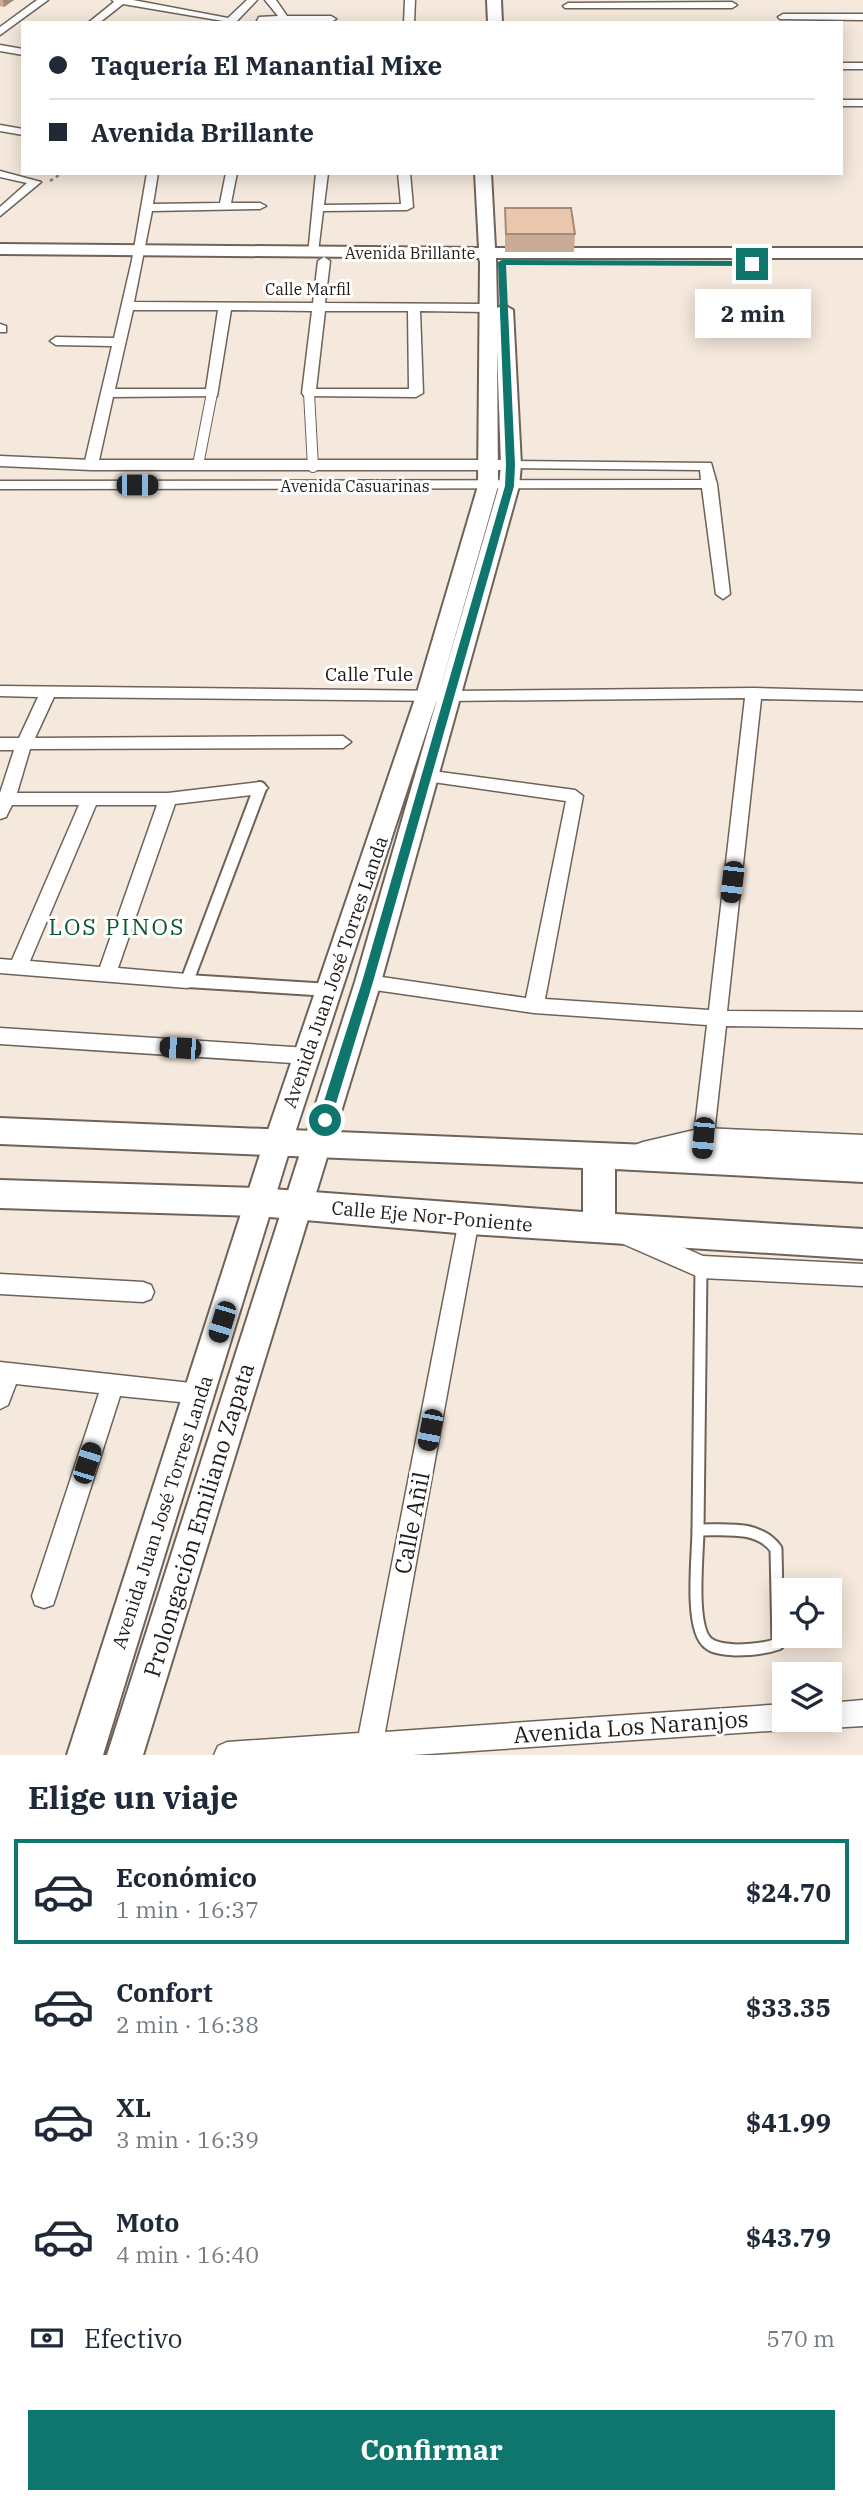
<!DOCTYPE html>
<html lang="es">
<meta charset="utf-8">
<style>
body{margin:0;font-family:"IBM Plex Serif",serif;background:#f2f2f3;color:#1f2937;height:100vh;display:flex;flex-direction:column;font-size:26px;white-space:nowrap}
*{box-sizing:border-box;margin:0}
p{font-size:23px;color:#747a83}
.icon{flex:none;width:38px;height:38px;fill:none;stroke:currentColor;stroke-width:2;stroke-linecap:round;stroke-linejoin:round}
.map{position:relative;height:1755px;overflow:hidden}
.drawer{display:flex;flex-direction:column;background:#fff;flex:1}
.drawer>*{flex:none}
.hud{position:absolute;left:21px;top:21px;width:822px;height:154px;border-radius:0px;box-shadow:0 4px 18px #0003;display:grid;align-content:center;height:154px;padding:0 28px;background:#fff}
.controls{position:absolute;left:772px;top:1578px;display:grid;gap:14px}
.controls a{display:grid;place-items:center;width:70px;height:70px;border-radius:0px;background:#fff;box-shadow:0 4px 18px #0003;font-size:35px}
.end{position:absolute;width:32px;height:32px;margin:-16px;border:9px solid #0f766e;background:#fff;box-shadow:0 0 0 4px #fff}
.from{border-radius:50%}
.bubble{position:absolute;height:49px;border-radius:0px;background:#fff;box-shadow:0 4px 18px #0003;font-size:23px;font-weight:800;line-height:49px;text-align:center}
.car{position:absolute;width:21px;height:42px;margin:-21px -10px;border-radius:9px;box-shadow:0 0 5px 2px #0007;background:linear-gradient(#222 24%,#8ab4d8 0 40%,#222 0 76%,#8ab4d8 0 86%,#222 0)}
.hud b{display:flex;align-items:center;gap:24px;height:66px;font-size:26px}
.hud b+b{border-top:2px solid #e0e1e3}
.hud i{width:18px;height:18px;background:#1f2937}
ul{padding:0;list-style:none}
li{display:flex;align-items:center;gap:21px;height:105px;margin:0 14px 10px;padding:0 14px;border:4px solid transparent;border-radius:0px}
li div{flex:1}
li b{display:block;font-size:26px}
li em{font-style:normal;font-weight:800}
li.on{border-color:#0f766e}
li>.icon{width:63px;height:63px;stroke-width:1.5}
h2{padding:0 28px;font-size:32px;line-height:84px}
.pay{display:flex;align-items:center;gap:18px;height:77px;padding:0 28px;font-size:26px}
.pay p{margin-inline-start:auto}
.button{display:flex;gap:14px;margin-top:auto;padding:14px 28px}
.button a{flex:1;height:80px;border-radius:0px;background:#0f766e;color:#fff;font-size:28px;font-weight:800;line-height:80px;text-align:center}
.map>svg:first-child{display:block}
</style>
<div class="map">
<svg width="863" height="1755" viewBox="0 0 863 1755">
<rect width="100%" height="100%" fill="#f5e8dc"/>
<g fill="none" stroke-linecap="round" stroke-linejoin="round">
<defs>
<g id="service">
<path d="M698,1530C724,1530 759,1525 776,1549L778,1644C764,1649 749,1650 735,1650C726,1649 715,1649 708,1643C689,1628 698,1554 698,1530Z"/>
<path d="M698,1530L701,1269"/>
</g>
<g id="pedestrian-far1">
<path d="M309,393L313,467"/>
<path d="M198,465L212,393"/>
</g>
<path id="pedestrian" d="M260,788L187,981L330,990"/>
<g id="minor">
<path d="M37,0H48L0,35V27Z"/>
<path d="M112,0H133L228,18L247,0H257L235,23L123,4L99,23H88L114,2Z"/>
<path d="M265,0H276L287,16H331L336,19L331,22L256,23L259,17L278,16Z"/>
<path d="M405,0H415L414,23H404Z"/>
<path d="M568,3L732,2L737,5L732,8H565L563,6Z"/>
<path d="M783,14H863V20L780,19L778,17Z"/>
<path d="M0,45L23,49V55L0,51Z"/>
<rect x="842" y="63" width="21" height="6"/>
<rect x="842" y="100" width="21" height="6"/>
<path d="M0,125L23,129V135L0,131Z"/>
<path d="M0,171L41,182L0,216V207L27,183L0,177Z"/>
<path d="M147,173H158L153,204L220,203L226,173H237L231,203H260L266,206L260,209L152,211L134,302L313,303L318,261L324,257L330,261L325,303L488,304L494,308L488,312L420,311L423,393L416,397L304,396L302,393L312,311L231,310L217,396L113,397L98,465L91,469L86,468L84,465L112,346L56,345L50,341L56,337L114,338L132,260ZM133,310H218L206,389H115ZM325,311H408L409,389H316Z"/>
<path d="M316,173H328L324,205L401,204L398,173H410L413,207L407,210L323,211L318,252L308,255Z"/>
<path d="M0,324L6,326V332H0Z"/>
<path d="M511,461L711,463L717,484L730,594L723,599L716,594L702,488L0,489V481L701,480L700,470L506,468L504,465Z"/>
<path d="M0,686L447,691L754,688L863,691V701L761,699L727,1011L863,1012V1028L726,1026L712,1152L709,1158L702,1160L695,1158L692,1152L707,1025L534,1013L368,989L361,987L359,982L361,977L368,975L526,998L566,801L419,780L417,776L425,770L575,790L583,796L545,999L709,1010L745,698L447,701L54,697L35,738L343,736L351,742L343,748L30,749L17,793H168L260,782L268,788L260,794L175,804L118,968L187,974L194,976L196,981L194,986L187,988L0,973V959L12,960L79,805H12L6,817L0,819V793L14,750H0V738H19L38,697L0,696ZM96,805H157L100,967L30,961Z"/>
<path d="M0,1028L308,1048L315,1051L318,1056L315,1061L308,1064L0,1044Z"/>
<path d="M469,1211L476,1214L479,1220L385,1732L784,1704V1720H795L793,1726L784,1730L413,1755H214L218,1746L227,1742L359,1733L459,1220L462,1214Z"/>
<path d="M0,1274L143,1282L151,1285L154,1292L151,1299L143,1302L0,1294Z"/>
<path d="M0,1362L200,1384L208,1387L211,1394L208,1401L200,1404L120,1396L56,1596L53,1605L44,1608L35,1605L32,1596L99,1393L16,1384L8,1405L0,1409Z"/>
<path d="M863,1700V1726L830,1728L821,1724L820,1720H830V1703Z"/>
</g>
<g id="tertiary">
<path d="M0,456L91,460H511L519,465L511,470H91L0,466Z"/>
<path d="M703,1128L863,1135V1155L703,1148L643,1162L635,1159L631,1152L635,1145L643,1142Z"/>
<path d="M630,1224L703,1256L863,1264V1286L701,1278L621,1243L618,1235L621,1227Z"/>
</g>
<g id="secondary">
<path d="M487,0H501L502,23H488Z"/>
<path d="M475,173H491L495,248H863V258H496L497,308L504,305L513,310L521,465L519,486L381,982L143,1755H107L355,982L499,486L501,465L497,349L498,486L438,696L292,1142L103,1755H67L264,1142L416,696L478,486L480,262L479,258L0,254V244L479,248Z"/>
</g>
<path id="primary" d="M0,1118L863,1154V1182L615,1169V1214L863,1229V1259L469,1234L258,1216L0,1208V1180L258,1188L583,1212V1168L0,1144Z"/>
</defs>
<use href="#service" stroke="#6f6359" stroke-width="15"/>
<use href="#pedestrian-far1" stroke="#6f6359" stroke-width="12"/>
<use href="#pedestrian" stroke="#6f6359" stroke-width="16"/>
<use href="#minor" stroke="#6f6359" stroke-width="3"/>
<use href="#tertiary" stroke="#6f6359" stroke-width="3"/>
<use href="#secondary" stroke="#6f6359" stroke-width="4"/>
<use href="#primary" stroke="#6f6359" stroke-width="4"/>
<path stroke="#887f77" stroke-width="2.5" stroke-dasharray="3.5 3.5" stroke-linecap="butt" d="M50,181L62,173"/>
<use href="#service" stroke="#fff" stroke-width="11"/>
<use href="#pedestrian-far1" stroke="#fff" stroke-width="10"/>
<use href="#pedestrian" stroke="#fff" stroke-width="12"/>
<use href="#minor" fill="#fff" fill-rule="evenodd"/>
<use href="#tertiary" fill="#fff" fill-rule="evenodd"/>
<use href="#secondary" fill="#fff" fill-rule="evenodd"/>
<use href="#primary" fill="#fff" fill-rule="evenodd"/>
</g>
<g fill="#c9aa95">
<path d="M0,0H14L4,7L0,6Z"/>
<path d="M505,208L575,234L574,252H505Z"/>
</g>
<path fill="#a48b79" d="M3,0H14L4,7Z"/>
<path fill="#eac6ad" stroke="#a48b79" stroke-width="2" d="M505,208H571L575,234H506Z"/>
<path fill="#0f766e" d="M502,260L752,261L756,264L752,266L506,265L515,465L514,486L373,982L331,1120L325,1126L318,1120L362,982L505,486L506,465L498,262Z"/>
<g text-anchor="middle" stroke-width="6" stroke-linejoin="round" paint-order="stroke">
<g font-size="16" fill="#211c18" stroke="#fff">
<text x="410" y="259">Avenida Brillante</text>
<text x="308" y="295">Calle Marfil</text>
<text x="355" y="492">Avenida Casuarinas</text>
</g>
<g font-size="19" fill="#211c18" stroke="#fff">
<text x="369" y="681">Calle Tule</text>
<text transform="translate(335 972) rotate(-71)" y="7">Avenida Juan José Torres Landa</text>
<text transform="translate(432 1216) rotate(5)" y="7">Calle Eje Nor-Poniente</text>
<text transform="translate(162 1512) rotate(-72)" y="7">Avenida Juan José Torres Landa</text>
</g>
<g font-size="23" letter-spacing="2" fill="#08582d" stroke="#fff">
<text x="117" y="935">LOS PINOS</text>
</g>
<g font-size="23" fill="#211c18" stroke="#fff">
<text transform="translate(199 1520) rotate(-73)" y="8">Prolongación Emiliano Zapata</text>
<text transform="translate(412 1523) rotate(-79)" y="8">Calle Añil</text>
<text transform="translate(631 1727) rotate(-4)" y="8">Avenida Los Naranjos</text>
</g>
</g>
</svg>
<div class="controls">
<a><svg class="icon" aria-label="locate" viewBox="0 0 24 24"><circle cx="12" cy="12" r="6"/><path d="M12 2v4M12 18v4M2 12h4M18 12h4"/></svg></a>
<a><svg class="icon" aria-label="layers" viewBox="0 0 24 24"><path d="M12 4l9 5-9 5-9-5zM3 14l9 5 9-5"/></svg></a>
</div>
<i class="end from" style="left:325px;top:1120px"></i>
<i class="end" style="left:752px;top:264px"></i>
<div class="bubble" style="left:695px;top:289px;width:116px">2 min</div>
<i class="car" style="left:137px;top:485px;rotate:90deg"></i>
<i class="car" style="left:732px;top:882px;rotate:187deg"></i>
<i class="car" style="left:180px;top:1048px;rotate:274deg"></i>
<i class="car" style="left:703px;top:1138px;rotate:185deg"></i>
<i class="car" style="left:222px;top:1322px;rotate:197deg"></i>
<i class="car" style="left:430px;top:1430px;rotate:191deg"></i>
<i class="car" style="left:87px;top:1463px;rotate:18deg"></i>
<div class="hud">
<b><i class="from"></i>Taquería El Manantial Mixe</b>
<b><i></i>Avenida Brillante</b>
</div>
</div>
<section class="drawer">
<h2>Elige un viaje</h2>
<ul>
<li class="on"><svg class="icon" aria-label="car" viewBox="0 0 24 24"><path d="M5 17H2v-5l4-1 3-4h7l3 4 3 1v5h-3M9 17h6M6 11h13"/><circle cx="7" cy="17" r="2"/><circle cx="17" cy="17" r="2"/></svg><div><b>Económico</b><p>1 min · 16:37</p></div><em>$24.70</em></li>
<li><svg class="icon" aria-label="car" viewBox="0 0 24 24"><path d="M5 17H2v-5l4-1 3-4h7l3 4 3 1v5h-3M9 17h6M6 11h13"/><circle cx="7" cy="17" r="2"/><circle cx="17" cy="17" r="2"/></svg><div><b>Confort</b><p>2 min · 16:38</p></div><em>$33.35</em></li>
<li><svg class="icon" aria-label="car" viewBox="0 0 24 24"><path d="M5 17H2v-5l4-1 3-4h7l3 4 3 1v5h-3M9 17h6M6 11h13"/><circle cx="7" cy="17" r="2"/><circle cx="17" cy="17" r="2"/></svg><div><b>XL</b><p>3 min · 16:39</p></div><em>$41.99</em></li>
<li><svg class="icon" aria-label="car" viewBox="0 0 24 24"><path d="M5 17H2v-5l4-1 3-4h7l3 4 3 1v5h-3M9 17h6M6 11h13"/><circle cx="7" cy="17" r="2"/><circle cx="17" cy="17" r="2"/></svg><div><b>Moto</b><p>4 min · 16:40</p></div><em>$43.79</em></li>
</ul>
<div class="pay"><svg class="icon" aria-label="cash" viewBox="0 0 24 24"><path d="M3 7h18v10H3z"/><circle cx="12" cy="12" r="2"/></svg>Efectivo<p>570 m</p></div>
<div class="button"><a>Confirmar</a></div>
</section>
